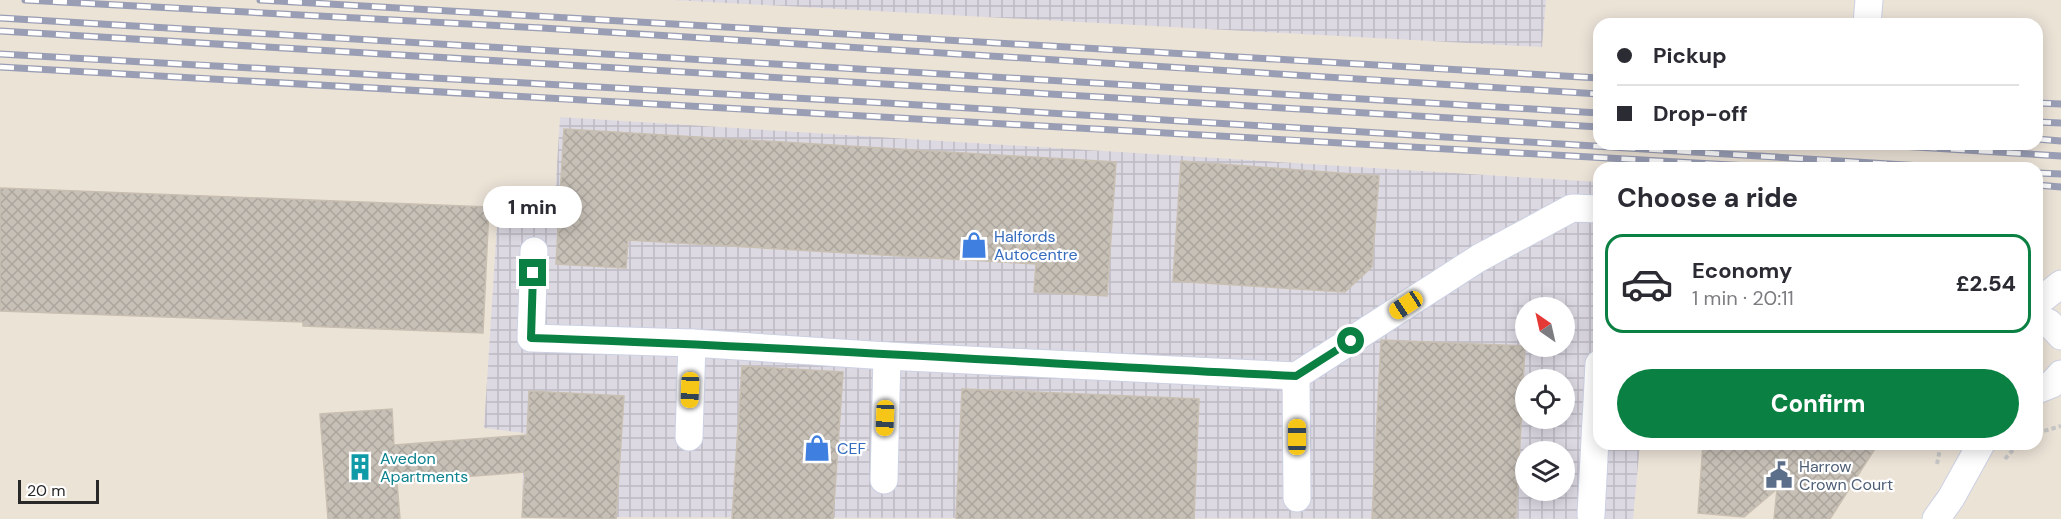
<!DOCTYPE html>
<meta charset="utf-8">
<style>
body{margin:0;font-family:"DM Sans",sans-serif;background:#f2f2f3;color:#2b2b33;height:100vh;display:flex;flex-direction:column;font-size:22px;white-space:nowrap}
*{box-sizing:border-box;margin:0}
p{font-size:20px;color:#7c7c81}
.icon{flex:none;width:33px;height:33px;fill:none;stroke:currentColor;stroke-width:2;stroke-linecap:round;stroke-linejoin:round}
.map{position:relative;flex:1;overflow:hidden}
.side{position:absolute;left:1593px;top:162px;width:450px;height:288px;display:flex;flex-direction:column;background:#fff;border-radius:18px;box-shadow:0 3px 15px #0003}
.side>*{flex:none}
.guide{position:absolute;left:1593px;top:18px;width:450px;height:132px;border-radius:18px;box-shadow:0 3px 15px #0003;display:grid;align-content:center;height:132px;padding:0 24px;background:#fff}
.needle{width:39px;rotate:326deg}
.fabs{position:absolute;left:1515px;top:297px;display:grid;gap:12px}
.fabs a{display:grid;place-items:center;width:60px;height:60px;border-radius:50%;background:#fff;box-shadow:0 3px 15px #0003;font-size:30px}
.scale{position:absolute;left:18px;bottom:15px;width:81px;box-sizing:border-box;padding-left:6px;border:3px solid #282828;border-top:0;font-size:16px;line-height:21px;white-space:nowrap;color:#282828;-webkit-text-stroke:4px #fff;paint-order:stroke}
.end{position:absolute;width:27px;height:27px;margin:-14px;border:8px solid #0b8043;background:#fff;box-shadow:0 0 0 3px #fff}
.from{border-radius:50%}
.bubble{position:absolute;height:42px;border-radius:21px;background:#fff;box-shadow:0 3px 15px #0003;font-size:20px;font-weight:800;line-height:42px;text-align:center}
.car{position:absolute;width:18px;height:36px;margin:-18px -9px;border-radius:8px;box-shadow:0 0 4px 2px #0007;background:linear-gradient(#f5c518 24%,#345 0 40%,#f5c518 0 76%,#345 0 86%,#f5c518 0)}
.guide b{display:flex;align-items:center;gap:21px;height:57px;font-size:22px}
.guide b+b{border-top:2px solid #e1e1e2}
.guide i{width:15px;height:15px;background:#2b2b33}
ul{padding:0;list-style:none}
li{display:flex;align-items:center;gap:18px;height:99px;margin:0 12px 9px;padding:0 12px;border:3px solid transparent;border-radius:18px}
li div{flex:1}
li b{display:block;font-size:22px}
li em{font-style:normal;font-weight:800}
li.on{border-color:#0b8043}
li>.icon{width:54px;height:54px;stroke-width:1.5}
h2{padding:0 24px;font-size:27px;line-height:72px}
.cta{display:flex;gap:12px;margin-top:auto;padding:12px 24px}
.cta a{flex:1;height:69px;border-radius:36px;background:#0b8043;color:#fff;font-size:24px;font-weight:800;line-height:69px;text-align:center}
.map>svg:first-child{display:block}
</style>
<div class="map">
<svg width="2061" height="519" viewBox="0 0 2061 519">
<defs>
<pattern id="industrial-grid" width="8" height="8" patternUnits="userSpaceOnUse" patternTransform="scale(1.5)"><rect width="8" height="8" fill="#dcd9e3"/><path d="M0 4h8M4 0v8" fill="none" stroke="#bdbac3"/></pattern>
<pattern id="building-cross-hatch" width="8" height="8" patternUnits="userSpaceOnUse" patternTransform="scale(1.5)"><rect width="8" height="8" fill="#c7c0b7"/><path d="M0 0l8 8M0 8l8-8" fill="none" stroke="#aba59d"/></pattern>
</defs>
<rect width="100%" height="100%" fill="#ece3d7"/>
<g fill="url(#industrial-grid)" fill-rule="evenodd">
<path d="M673,0H1546L1542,47Z"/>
<path d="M560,117L1599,182V444H1640L1633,519L522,517L524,433L484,428L498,209L554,212ZM1526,308H1564V346H1526ZM1526,380H1564V418H1526ZM1526,452H1564V490H1526Z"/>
</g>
<g fill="url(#building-cross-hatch)" stroke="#c8bfb1" stroke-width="1.5">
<path d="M564,129L1116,162L1107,296L1034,292L1036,264L628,240L626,268L556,264Z"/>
<path d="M1181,161L1379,176L1372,267L1345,292L1173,281Z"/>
<path d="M0,188L489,207L483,333L303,326V322L0,311Z"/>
<path d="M1381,340L1525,346L1516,519H1372Z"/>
<path d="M742,366L843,372L833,519H732Z"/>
<path d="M962,389L1199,399L1194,519H956Z"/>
<path d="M529,391L624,396L616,519L522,517L525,472L397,482L400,519H328L320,414L392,409L394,445L527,435Z"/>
<path d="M1703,444H1878L1830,519H1774L1777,489L1744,517L1698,513Z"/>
</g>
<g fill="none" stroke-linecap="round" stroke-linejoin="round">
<defs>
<g id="minor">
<path d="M1867,24L1869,0"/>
<path d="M534,251L531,338L692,343L887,356L1296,376L1479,258L1572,208L1599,209"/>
<path d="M2037,303L2061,284"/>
<path d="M2037,318L2049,323L2061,336"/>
<path d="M1296,376L1297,498"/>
<path d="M2037,390L2052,384L2061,374"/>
<path d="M689,437L692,343"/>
<path d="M884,480L887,356"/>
<path d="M1591,515L1599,364"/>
<path d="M1936,519L1951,498L1981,444"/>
</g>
</defs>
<use href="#minor" stroke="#ccd1e3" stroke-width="29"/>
<g stroke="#c7c7c7" stroke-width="4" stroke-dasharray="4.5 3" stroke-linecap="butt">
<path d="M2037,433L2061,426"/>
<path d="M2005,459L2018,444"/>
<path d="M1937,464L1941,444"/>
</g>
<use href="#minor" stroke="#fff" stroke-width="27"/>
<defs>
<g id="rail">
<path d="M25,0L542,28L1599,94"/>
<path d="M260,0L1599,78"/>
<path d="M0,18L1599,113"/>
<path d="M0,31L1599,127"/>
<path d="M0,54L886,103L1955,168"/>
<path d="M0,67L1784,168"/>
<path d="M2037,103L2061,104"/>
<path d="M2037,122L2061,123"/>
<path d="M2037,139L2061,141"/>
<path d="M1867,144L2061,156"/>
<path d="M2037,173L2061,174"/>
<path d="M2037,185L2061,187"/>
</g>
</defs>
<use href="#rail" stroke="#9a9eb5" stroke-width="7"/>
<use href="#rail" stroke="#fff" stroke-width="4.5" stroke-dasharray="14" stroke-linecap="butt"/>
</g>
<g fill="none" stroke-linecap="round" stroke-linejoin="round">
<path stroke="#0b8043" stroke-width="8" d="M533,273L531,338C786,346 1041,364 1296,376L1351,341"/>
</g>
<defs>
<symbol id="shop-bare" viewBox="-9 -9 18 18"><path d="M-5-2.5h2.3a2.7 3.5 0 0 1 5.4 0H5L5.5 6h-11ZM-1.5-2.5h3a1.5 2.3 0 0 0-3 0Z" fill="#3f7fe0" stroke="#fff" stroke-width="2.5" paint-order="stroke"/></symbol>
<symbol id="building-bare" viewBox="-9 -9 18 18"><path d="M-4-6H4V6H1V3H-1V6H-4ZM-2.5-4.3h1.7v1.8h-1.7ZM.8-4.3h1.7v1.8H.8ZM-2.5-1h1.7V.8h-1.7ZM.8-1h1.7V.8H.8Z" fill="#0f9aa8" stroke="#fff" stroke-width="2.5" paint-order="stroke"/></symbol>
<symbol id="civic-bare" viewBox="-9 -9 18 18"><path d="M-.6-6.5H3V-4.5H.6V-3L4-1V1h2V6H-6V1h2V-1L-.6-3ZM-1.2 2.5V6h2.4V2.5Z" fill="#5c6f8a" stroke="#fff" stroke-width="2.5" paint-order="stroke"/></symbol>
</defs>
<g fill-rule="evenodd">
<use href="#shop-bare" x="955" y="226" width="38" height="38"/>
<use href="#shop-bare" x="798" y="429" width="38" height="38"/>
<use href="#building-bare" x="341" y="448" width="38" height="38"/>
<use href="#civic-bare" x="1760" y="456" width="38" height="38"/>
</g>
<g text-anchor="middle" stroke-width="4.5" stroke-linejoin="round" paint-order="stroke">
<g font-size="16" fill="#366cbe" stroke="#fff" text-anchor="start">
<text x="994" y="242">Halfords<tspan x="994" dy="18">Autocentre</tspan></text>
<text x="837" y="454">CEF</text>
</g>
<g font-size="16" fill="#0d838f" stroke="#fff" text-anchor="start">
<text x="380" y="464">Avedon<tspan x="380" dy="18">Apartments</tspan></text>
</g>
<g font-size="16" fill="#4e5e75" stroke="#fff" text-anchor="start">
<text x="1799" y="472">Harrow<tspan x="1799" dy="18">Crown Court</tspan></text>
</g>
</g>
</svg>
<div class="fabs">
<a><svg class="needle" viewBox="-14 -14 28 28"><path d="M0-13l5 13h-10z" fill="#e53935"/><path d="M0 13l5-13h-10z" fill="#7c7c81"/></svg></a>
<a><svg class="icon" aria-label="locate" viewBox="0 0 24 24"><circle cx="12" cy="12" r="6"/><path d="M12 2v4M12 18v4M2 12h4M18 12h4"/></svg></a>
<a><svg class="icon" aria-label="layers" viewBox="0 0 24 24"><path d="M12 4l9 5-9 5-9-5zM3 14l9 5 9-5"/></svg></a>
</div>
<div class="scale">20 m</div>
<i class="end from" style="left:1351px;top:341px"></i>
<i class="end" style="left:533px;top:273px"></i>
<div class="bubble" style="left:483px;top:186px;width:99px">1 min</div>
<i class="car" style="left:1406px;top:305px;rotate:237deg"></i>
<i class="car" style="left:690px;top:390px;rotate:182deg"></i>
<i class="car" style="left:885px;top:418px;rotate:182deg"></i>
<i class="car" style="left:1297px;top:437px;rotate:0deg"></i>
<div class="guide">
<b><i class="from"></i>Pickup</b>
<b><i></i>Drop-off</b>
</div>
<section class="side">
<h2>Choose a ride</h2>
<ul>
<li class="on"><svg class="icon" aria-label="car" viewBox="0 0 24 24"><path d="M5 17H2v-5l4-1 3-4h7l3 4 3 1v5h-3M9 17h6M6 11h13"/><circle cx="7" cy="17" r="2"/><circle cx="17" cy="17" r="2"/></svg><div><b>Economy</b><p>1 min · 20:11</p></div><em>£2.54</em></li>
</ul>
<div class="cta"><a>Confirm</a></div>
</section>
</div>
